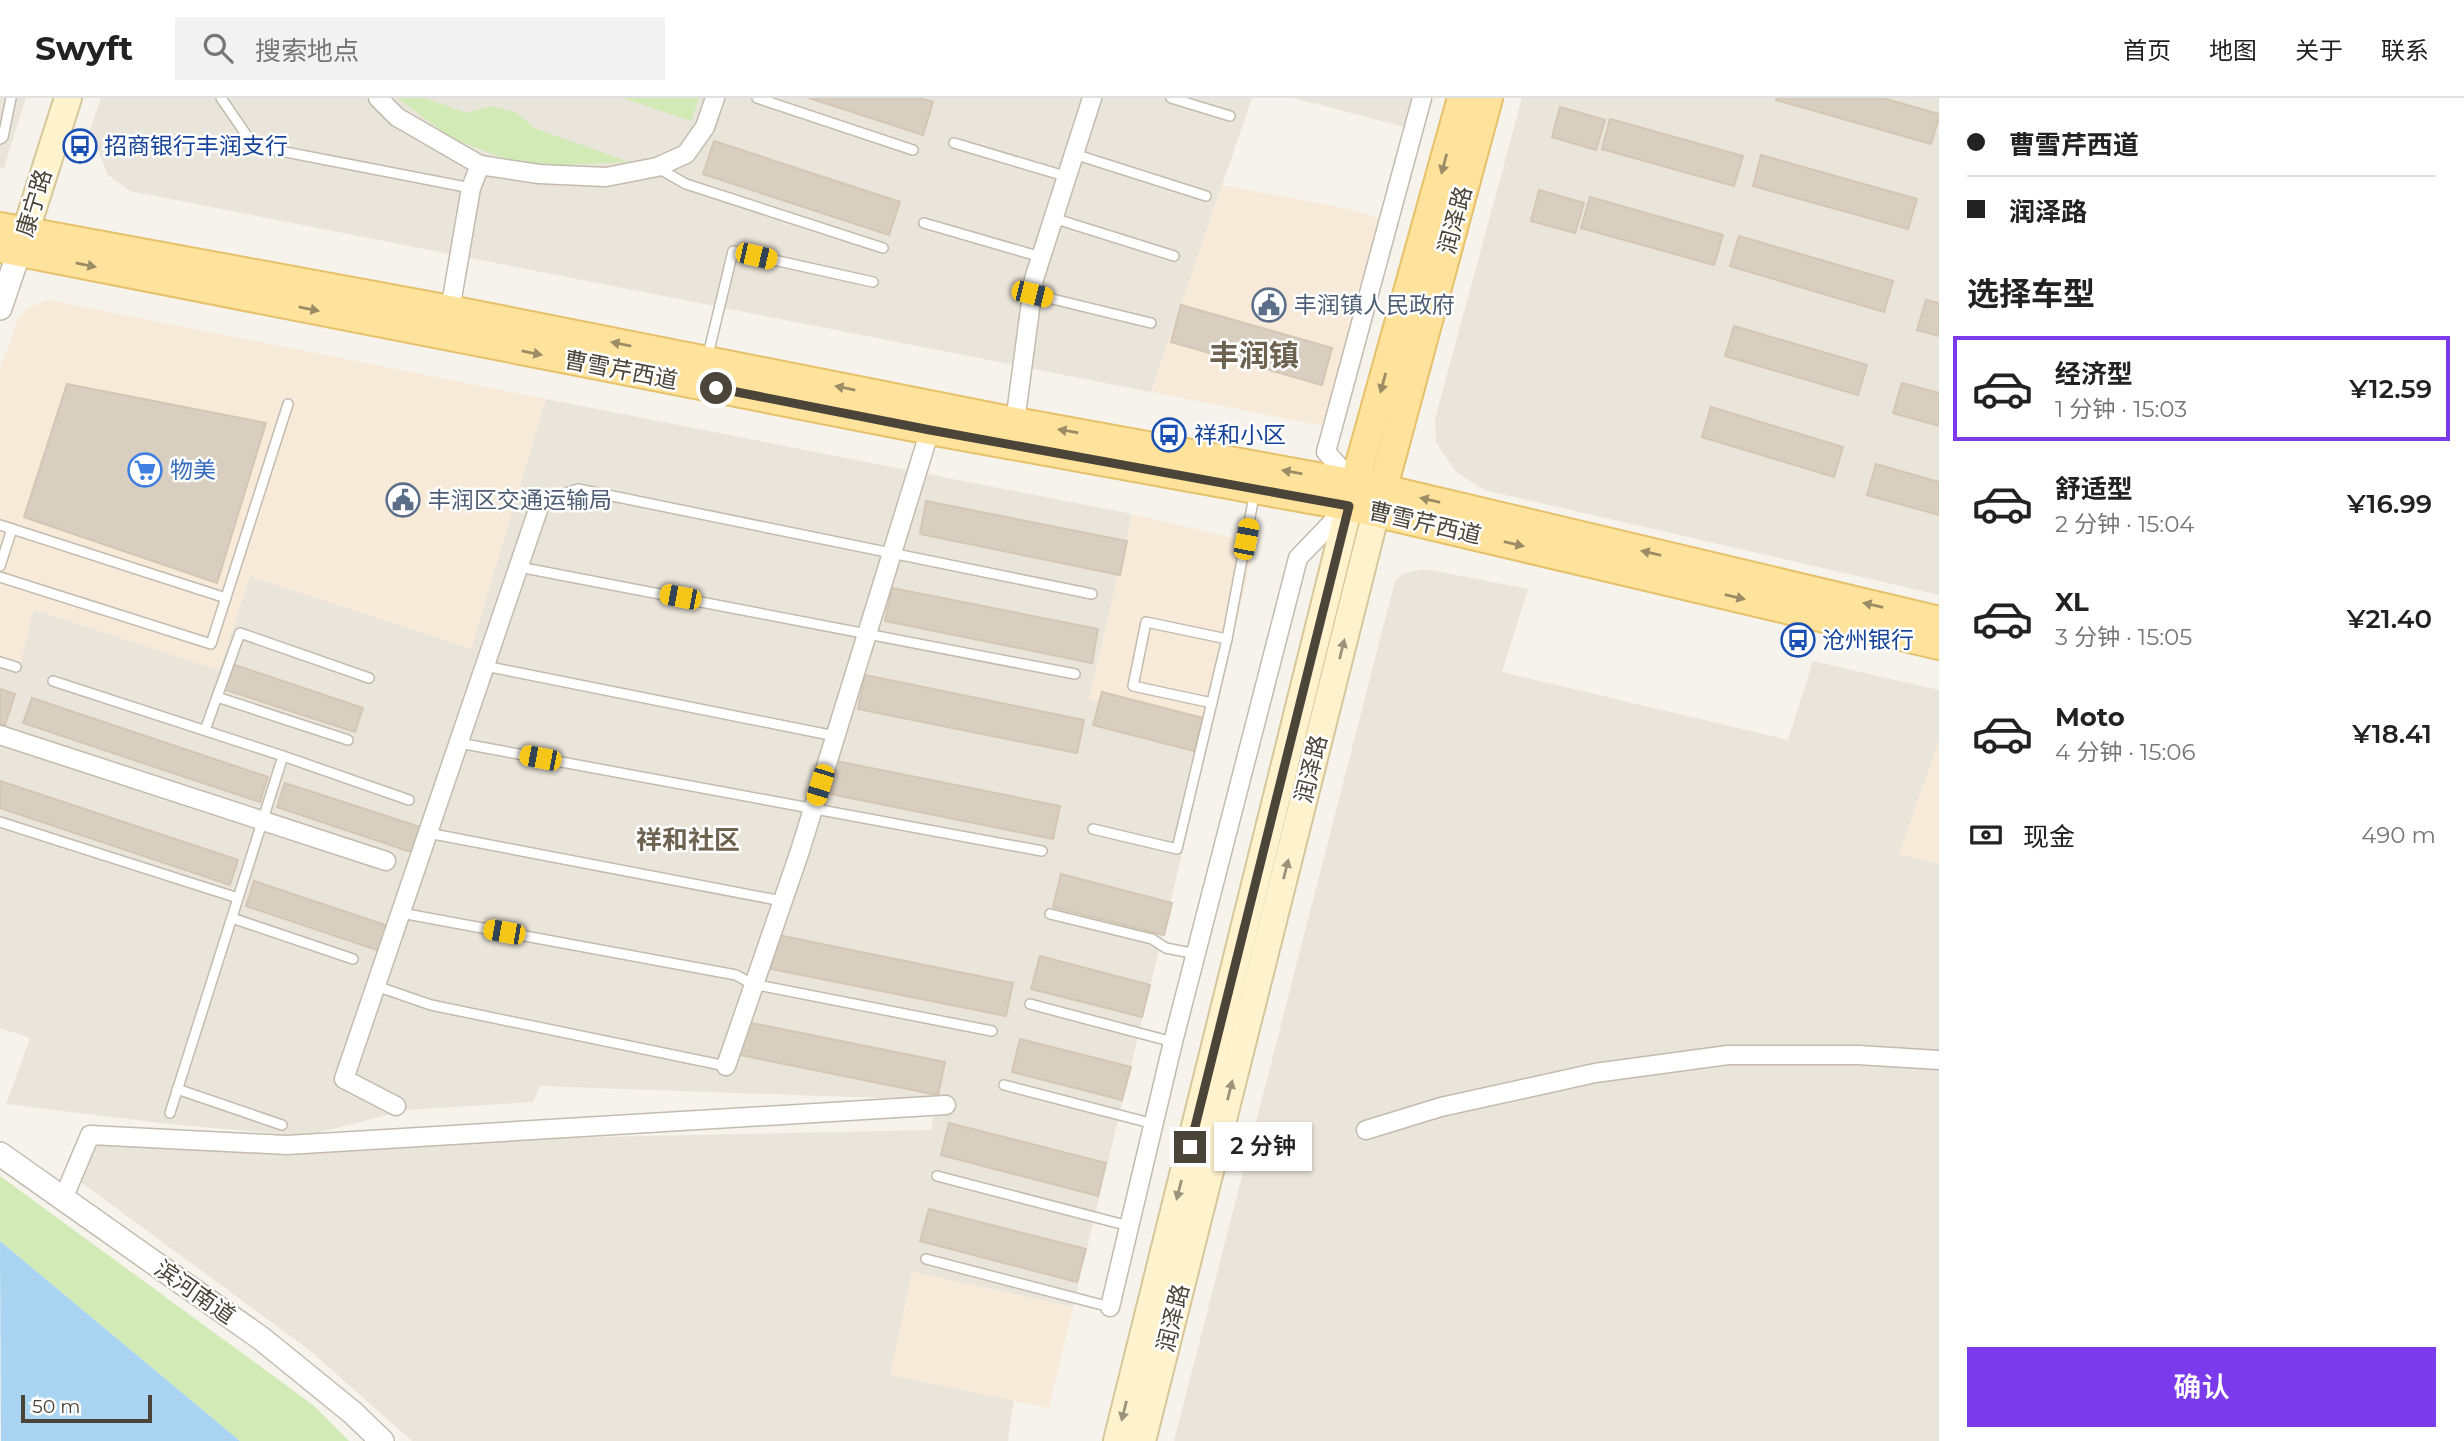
<!DOCTYPE html>
<html lang="zh">
<meta charset="utf-8">
<style>
body{margin:0;font-family:Montserrat,"Noto Sans SC",sans-serif;background:#f2f2f2;color:#222;height:100vh;display:flex;flex-direction:column;font-size:26px;white-space:nowrap}
*{box-sizing:border-box;margin:0}
p{font-size:23px;color:#767676}
.icon{flex:none;width:38px;height:38px;fill:none;stroke:currentColor;stroke-width:2;stroke-linecap:round;stroke-linejoin:round}
.map{position:relative;flex:1;overflow:hidden}
.drawer{display:flex;flex-direction:column;background:#fff;width:525px}
.drawer>*{flex:none}
.banner{display:grid;align-content:center;height:154px;padding:0 28px;background:#fff}
.scale{position:absolute;left:21px;bottom:18px;width:131px;box-sizing:border-box;padding-left:7px;border:4px solid #4b4439;border-top:0;font-size:19px;line-height:24px;white-space:nowrap;color:#4b4439;-webkit-text-stroke:5px #fff;paint-order:stroke}
.end{position:absolute;width:32px;height:32px;margin:-16px;border:9px solid #4b4439;background:#fff;box-shadow:0 0 0 4px #fff}
.from{border-radius:50%}
.bubble{position:absolute;height:49px;border-radius:0px;background:#fff;box-shadow:0 2px 5px #0004;font-size:23px;font-weight:600;line-height:49px;text-align:center}
.car{position:absolute;width:21px;height:42px;margin:-21px -10px;border-radius:9px;box-shadow:0 0 5px 2px #0007;background:linear-gradient(#f5c518 24%,#345 0 40%,#f5c518 0 76%,#345 0 86%,#f5c518 0)}
.banner b{display:flex;align-items:center;gap:24px;height:66px;font-size:26px}
.banner b+b{border-top:2px solid #e0e0e0}
.banner i{width:18px;height:18px;background:#222}
ul{padding:0;list-style:none}
li{display:flex;align-items:center;gap:21px;height:105px;margin:0 14px 10px;padding:0 14px;border:4px solid transparent;border-radius:0px}
li div{flex:1}
li b{display:block;font-size:26px}
li em{font-style:normal;font-weight:600}
li.on{border-color:#7c3aed}
li>.icon{width:63px;height:63px;stroke-width:1.5}
h2{padding:0 28px;font-size:32px;line-height:84px}
.pay{display:flex;align-items:center;gap:18px;height:77px;padding:0 28px;font-size:26px}
.pay p{margin-inline-start:auto}
.primary-button{display:flex;gap:14px;margin-top:auto;padding:14px 28px}
.primary-button a{flex:1;height:80px;border-radius:0px;background:#7c3aed;color:#fff;font-size:28px;font-weight:600;line-height:80px;text-align:center}
header{display:flex;align-items:center;gap:42px;box-sizing:border-box;height:98px;padding:0 35px;background:#fff;border-bottom:2px solid #e0e0e0}
header strong{font-size:33px}
nav{display:flex;gap:38px;margin-inline-start:auto;font-size:24px}
.search{width:490px;height:63px;background:#f2f2f2;display:flex;align-items:center;gap:18px;box-sizing:border-box;padding:0 24px;border-radius:0px;color:#767676;font-size:26px}
main{display:flex;flex:1;min-height:0}
.map>svg:first-child{display:block}
</style>
<header>
<strong>Swyft</strong>
<div class="search"><svg class="icon" aria-label="search" viewBox="0 0 24 24"><circle cx="10" cy="10" r="6"/><path d="M15 15l6 6"/></svg>搜索地点</div>
<nav><a>首页</a><a>地图</a><a>关于</a><a>联系</a></nav>
</header>
<main>
<div class="map">
<svg width="1939" height="1343" viewBox="0 0 1939 1343">
<rect width="100%" height="100%" fill="#f6f3ec"/>
<g fill="#eae5da">
<path d="M0,0H26L4,70H0Z"/>
<path d="M101,0H1252L1151,294L130,93L108,77L90,32Z"/>
<path d="M1293,0H1413L1405,29Z"/>
<path d="M1522,0H1939V497L1484,392L1455,373L1436,344L1435,321Z"/>
<path d="M546,301L1132,416L1089,602L1212,631L1073,1209L912,1174L891,1277L1014,1302L1008,1343H412L308,1251L78,1082L100,1042L371,1044L931,1032L936,1002L540,988L533,1004L407,1012L305,1038L169,1026L6,1006L30,940L0,930V560L20,566L33,511L219,572L250,478L471,551Z"/>
<path d="M1425,471L1528,491L1502,574L1788,642L1813,563L1939,592V643L1899,756L1939,766V1343H1174L1395,483L1404,475Z"/>
</g>
<g fill="#f7ead8">
<path d="M1222,87L1349,111L1380,120L1324,328L1151,294Z"/>
<path d="M49,202L546,301L471,551L250,478L219,572L34,511L20,567L0,560V271L18,221L28,210Z"/>
<path d="M1132,416L1255,445L1212,631L1089,602Z"/>
<path d="M1939,643V766L1899,756Z"/>
<path d="M912,1174L1073,1209L1049,1310L890,1277Z"/>
</g>
<g fill="#d2eab5">
<path d="M397,0H425L467,15L491,8L517,15L534,30L629,64L542,68L500,59L452,40Z"/>
<path d="M623,0H699L691,23Z"/>
<path d="M0,1078L313,1307L349,1343H240L0,1143Z"/>
</g>
<path fill="#a9d4f2" d="M0,1143L240,1343H1Z"/>
<g fill="#d8cfc1" stroke="#d3c7b4" stroke-width="2">
<path d="M809,0H920L933,4L923,37Z"/>
<path d="M1777,0H1883L1939,16V19L1931,46L1776,2Z"/>
<path d="M1560,9L1605,22L1596,52L1552,39Z"/>
<path d="M1610,21L1743,58L1734,88L1602,51Z"/>
<path d="M714,43L900,104L889,137L703,76Z"/>
<path d="M1761,57L1917,101L1908,131L1753,88Z"/>
<path d="M1539,92L1584,105L1575,135L1531,123Z"/>
<path d="M1590,99L1723,137L1714,167L1581,130Z"/>
<path d="M1739,138L1893,183L1884,214L1730,168Z"/>
<path d="M1926,202L1939,205V238L1917,232Z"/>
<path d="M1181,207L1332,250L1322,287L1171,244Z"/>
<path d="M1734,228L1867,267L1858,297L1725,258Z"/>
<path d="M1902,285L1939,295V328L1893,315Z"/>
<path d="M67,286L266,325L217,485L24,419Z"/>
<path d="M1711,309L1843,349L1834,379L1702,339Z"/>
<path d="M1876,366L1939,384V417L1867,397Z"/>
<path d="M926,403L1127,443L1120,477L920,436Z"/>
<path d="M892,490L1098,531L1092,565L885,523Z"/>
<path d="M232,566L363,610L355,634L223,591Z"/>
<path d="M865,577L1084,622L1077,655L858,611Z"/>
<path d="M0,591L15,596L5,627L0,626Z"/>
<path d="M1102,594L1203,620L1194,653L1093,627Z"/>
<path d="M32,600L268,679L260,704L23,625Z"/>
<path d="M836,663L1060,708L1053,741L830,696Z"/>
<path d="M0,683L238,762L230,787L0,710Z"/>
<path d="M285,685L420,729L411,754L277,709Z"/>
<path d="M1061,776L1172,805L1164,837L1053,809Z"/>
<path d="M254,783L388,828L380,853L246,808Z"/>
<path d="M778,837L1013,885L1006,918L771,871Z"/>
<path d="M1040,858L1150,887L1142,919L1031,891Z"/>
<path d="M747,924L945,964L938,997L740,957Z"/>
<path d="M1020,941L1131,969L1122,1002L1012,974Z"/>
<path d="M949,1025L1106,1065L1098,1098L941,1057Z"/>
<path d="M929,1111L1086,1151L1077,1184L920,1143Z"/>
</g>
<g fill="none" stroke-linecap="round" stroke-linejoin="round">
<defs>
<g id="service">
<path d="M221,0L254,48L471,90"/>
<path d="M757,0L913,52"/>
<path d="M1171,0L1230,18"/>
<path d="M0,41L3,39L11,0"/>
<path d="M954,45L1068,79"/>
<path d="M1074,56L1206,98"/>
<path d="M658,70L686,86L883,150"/>
<path d="M1053,120L1174,158"/>
<path d="M924,125L1041,159"/>
<path d="M1032,196L1151,225"/>
<path d="M707,261L733,153L873,184"/>
<path d="M541,403L578,391L1092,496"/>
<path d="M0,427L226,500"/>
<path d="M0,468L12,431"/>
<path d="M519,469L1075,576"/>
<path d="M0,479L211,546L288,306"/>
<path d="M0,564L16,569"/>
<path d="M485,568L835,638"/>
<path d="M53,583L283,658L409,702"/>
<path d="M217,599L348,642"/>
<path d="M1212,605L1133,588L1146,524L1227,541"/>
<path d="M205,632L240,535L369,580"/>
<path d="M459,645L1042,753"/>
<path d="M0,724L238,800"/>
<path d="M1093,731L1177,751L1227,541L1255,393"/>
<path d="M428,735L782,803"/>
<path d="M401,815L736,877L752,886L992,933"/>
<path d="M1050,816L1152,841L1166,850L1196,856"/>
<path d="M232,820L353,861"/>
<path d="M376,888L431,907L726,968"/>
<path d="M1030,906L1173,944"/>
<path d="M1004,987L1154,1026"/>
<path d="M177,991L282,1027"/>
<path d="M170,1015L283,658"/>
<path d="M937,1078L1129,1128"/>
<path d="M926,1161L1110,1209"/>
</g>
<g id="minor">
<path d="M378,0L397,19L480,67"/>
<path d="M450,212L471,90L480,67L539,76L606,79L657,69L686,56L705,29L715,0"/>
<path d="M1015,324L1034,181L1092,0"/>
<path d="M1355,386L1326,354L1422,0"/>
<path d="M0,637L386,763"/>
<path d="M726,968L800,753L930,332"/>
<path d="M396,1008L344,981L541,403"/>
<path d="M1366,1032L1441,1009L1595,975L1728,957H1858L1939,962"/>
<path d="M63,1101L90,1037L287,1047L946,1007"/>
<path d="M1110,1209L1173,944L1298,460L1346,410"/>
</g>
<g id="tertiary">
<path d="M0,210L19,154"/>
<path d="M0,1056L262,1241L353,1315L382,1343"/>
</g>
<g id="secondary">
<path d="M19,154L68,0"/>
<path d="M1117,1343L1349,408"/>
<path d="M1142,1343L1376,414"/>
</g>
<g id="primary">
<path d="M0,129L450,212L1015,324L1383,391L1939,523"/>
<path d="M0,150L930,332L1349,408L1939,547"/>
<path d="M1350,402L1462,0"/>
<path d="M1378,408L1488,0"/>
</g>
</defs>
<use href="#service" stroke="#c2bbae" stroke-width="12"/>
<use href="#minor" stroke="#c2bbae" stroke-width="21"/>
<use href="#tertiary" stroke="#c2bbae" stroke-width="26"/>
<use href="#secondary" stroke="#d6c79b" stroke-width="30"/>
<use href="#primary" stroke="#e6c16a" stroke-width="32"/>
<use href="#service" stroke="#fff" stroke-width="9"/>
<use href="#minor" stroke="#fff" stroke-width="18"/>
<use href="#tertiary" stroke="#fff" stroke-width="23"/>
<use href="#secondary" stroke="#fff3cd" stroke-width="26"/>
<use href="#primary" stroke="#ffe39c" stroke-width="28"/>
</g>
<defs><path id="oneway-solid" d="M-6-.8H1V-3.2L6.5 0L1 3.2V.8H-6Z" transform="scale(1.75)"/></defs>
<g fill="#9c8c66">
<use href="#oneway-solid" transform="translate(1444 66) rotate(105)"/>
<use href="#oneway-solid" transform="translate(86 167) rotate(11)"/>
<use href="#oneway-solid" transform="translate(309 211) rotate(11)"/>
<use href="#oneway-solid" transform="translate(621 246) rotate(-169)"/>
<use href="#oneway-solid" transform="translate(532 255) rotate(11)"/>
<use href="#oneway-solid" transform="translate(1383 285) rotate(105)"/>
<use href="#oneway-solid" transform="translate(845 290) rotate(-169)"/>
<use href="#oneway-solid" transform="translate(1068 333) rotate(-170)"/>
<use href="#oneway-solid" transform="translate(1292 374) rotate(-170)"/>
<use href="#oneway-solid" transform="translate(1430 402) rotate(-167)"/>
<use href="#oneway-solid" transform="translate(1514 446) rotate(13)"/>
<use href="#oneway-solid" transform="translate(1651 455) rotate(-167)"/>
<use href="#oneway-solid" transform="translate(1735 499) rotate(13)"/>
<use href="#oneway-solid" transform="translate(1873 507) rotate(-167)"/>
</g>
<g fill="#9c937c">
<use href="#oneway-solid" transform="translate(1342 551) rotate(-76)"/>
<use href="#oneway-solid" transform="translate(1286 771) rotate(-76)"/>
<use href="#oneway-solid" transform="translate(1230 992) rotate(-76)"/>
<use href="#oneway-solid" transform="translate(1179 1092) rotate(104)"/>
<use href="#oneway-solid" transform="translate(1124 1313) rotate(104)"/>
</g>
<g fill="none" stroke-linecap="round" stroke-linejoin="round">
<path stroke="#4b4439" stroke-width="9" d="M716,290L930,332L1349,408L1190,1049"/>
</g>
<defs>
<symbol id="bus-ring" viewBox="-11 -11 22 22"><circle r="9.5" fill="#fff" stroke="#1a4fb4" stroke-width="1.5"/><path d="M-5-6H5V4H4V6H2V4H-2V6H-4V4H-5ZM-3.5-4V0h7V-4ZM-3.5 1.2v1.5H-2V1.2ZM2 1.2v1.5H3.5V1.2Z" fill="#1a4fb4"/></symbol>
<symbol id="civic-ring" viewBox="-11 -11 22 22"><circle r="9.5" fill="#fff" stroke="#5c6f8a" stroke-width="1.5"/><path d="M-.6-6.5H3V-4.5H.6V-3L4-1V1h2V6H-6V1h2V-1L-.6-3ZM-1.2 2.5V6h2.4V2.5Z" fill="#5c6f8a"/></symbol>
<symbol id="supermarket-ring" viewBox="-11 -11 22 22"><circle r="9.5" fill="#fff" stroke="#3f7fe0" stroke-width="1.5"/><path d="M-6-5.5h2.5l.6 2H6L4.5 2H-2.5L-4.4-4H-6ZM-1.5 3.2a1.3 1.3 0 1 0 .1 0ZM3 3.2a1.3 1.3 0 1 0 .1 0Z" fill="#3f7fe0"/></symbol>
</defs>
<g fill-rule="evenodd">
<use href="#bus-ring" x="61" y="29" width="38" height="38"/>
<use href="#civic-ring" x="1250" y="188" width="38" height="38"/>
<use href="#bus-ring" x="1150" y="318" width="38" height="38"/>
<use href="#supermarket-ring" x="126" y="353" width="38" height="38"/>
<use href="#civic-ring" x="384" y="383" width="38" height="38"/>
<use href="#bus-ring" x="1779" y="523" width="38" height="38"/>
</g>
<g text-anchor="middle" stroke-width="5" stroke-linejoin="round" paint-order="stroke">
<g font-size="23" fill="#164399" stroke="#fff" text-anchor="start">
<text x="104" y="56">招商银行丰润支行</text>
<text x="1194" y="345">祥和小区</text>
<text x="1822" y="550">沧州银行</text>
</g>
<g font-size="23" fill="#4b4439" stroke="#fff">
<text transform="translate(34 105) rotate(-73)" y="8">康宁路</text>
<text transform="translate(1455 122) rotate(-75)" y="8">润泽路</text>
<text transform="translate(621 272) rotate(11)" y="8">曹雪芹西道</text>
<text transform="translate(1425 425) rotate(13)" y="8">曹雪芹西道</text>
<text transform="translate(1311 671) rotate(-76)" y="8">润泽路</text>
<text transform="translate(195 1194) rotate(35)" y="8">滨河南道</text>
<text transform="translate(1173 1220) rotate(-76)" y="8">润泽路</text>
</g>
<g font-size="23" fill="#4e5e75" stroke="#fff" text-anchor="start">
<text x="1294" y="215">丰润镇人民政府</text>
<text x="428" y="410">丰润区交通运输局</text>
</g>
<g font-size="23" fill="#366cbe" stroke="#fff" text-anchor="start">
<text x="170" y="380">物美</text>
</g>
<g font-size="26" font-weight="bold" fill="#6e6250" stroke="#fff">
<text x="688" y="751">祥和社区</text>
</g>
<g font-size="30" font-weight="bold" fill="#6e6250" stroke="#fff">
<text x="1254" y="268">丰润镇</text>
</g>
</g>
</svg>
<div class="scale">50 m</div>
<i class="end from" style="left:716px;top:290px"></i>
<i class="end" style="left:1190px;top:1049px"></i>
<div class="bubble" style="left:1214px;top:1024px;width:98px">2 分钟</div>
<i class="car" style="left:756px;top:158px;rotate:103deg"></i>
<i class="car" style="left:1032px;top:196px;rotate:104deg"></i>
<i class="car" style="left:1246px;top:441px;rotate:11deg"></i>
<i class="car" style="left:680px;top:499px;rotate:281deg"></i>
<i class="car" style="left:540px;top:660px;rotate:281deg"></i>
<i class="car" style="left:820px;top:687px;rotate:197deg"></i>
<i class="car" style="left:504px;top:834px;rotate:280deg"></i>
</div>
<section class="drawer">
<div class="banner">
<b><i class="from"></i>曹雪芹西道</b>
<b><i></i>润泽路</b>
</div>
<h2>选择车型</h2>
<ul>
<li class="on"><svg class="icon" aria-label="car" viewBox="0 0 24 24"><path d="M5 17H2v-5l4-1 3-4h7l3 4 3 1v5h-3M9 17h6M6 11h13"/><circle cx="7" cy="17" r="2"/><circle cx="17" cy="17" r="2"/></svg><div><b>经济型</b><p>1 分钟 · 15:03</p></div><em>¥12.59</em></li>
<li><svg class="icon" aria-label="car" viewBox="0 0 24 24"><path d="M5 17H2v-5l4-1 3-4h7l3 4 3 1v5h-3M9 17h6M6 11h13"/><circle cx="7" cy="17" r="2"/><circle cx="17" cy="17" r="2"/></svg><div><b>舒适型</b><p>2 分钟 · 15:04</p></div><em>¥16.99</em></li>
<li><svg class="icon" aria-label="car" viewBox="0 0 24 24"><path d="M5 17H2v-5l4-1 3-4h7l3 4 3 1v5h-3M9 17h6M6 11h13"/><circle cx="7" cy="17" r="2"/><circle cx="17" cy="17" r="2"/></svg><div><b>XL</b><p>3 分钟 · 15:05</p></div><em>¥21.40</em></li>
<li><svg class="icon" aria-label="car" viewBox="0 0 24 24"><path d="M5 17H2v-5l4-1 3-4h7l3 4 3 1v5h-3M9 17h6M6 11h13"/><circle cx="7" cy="17" r="2"/><circle cx="17" cy="17" r="2"/></svg><div><b>Moto</b><p>4 分钟 · 15:06</p></div><em>¥18.41</em></li>
</ul>
<div class="pay"><svg class="icon" aria-label="cash" viewBox="0 0 24 24"><path d="M3 7h18v10H3z"/><circle cx="12" cy="12" r="2"/></svg>现金<p>490 m</p></div>
<div class="primary-button"><a>确认</a></div>
</section>
</main>
